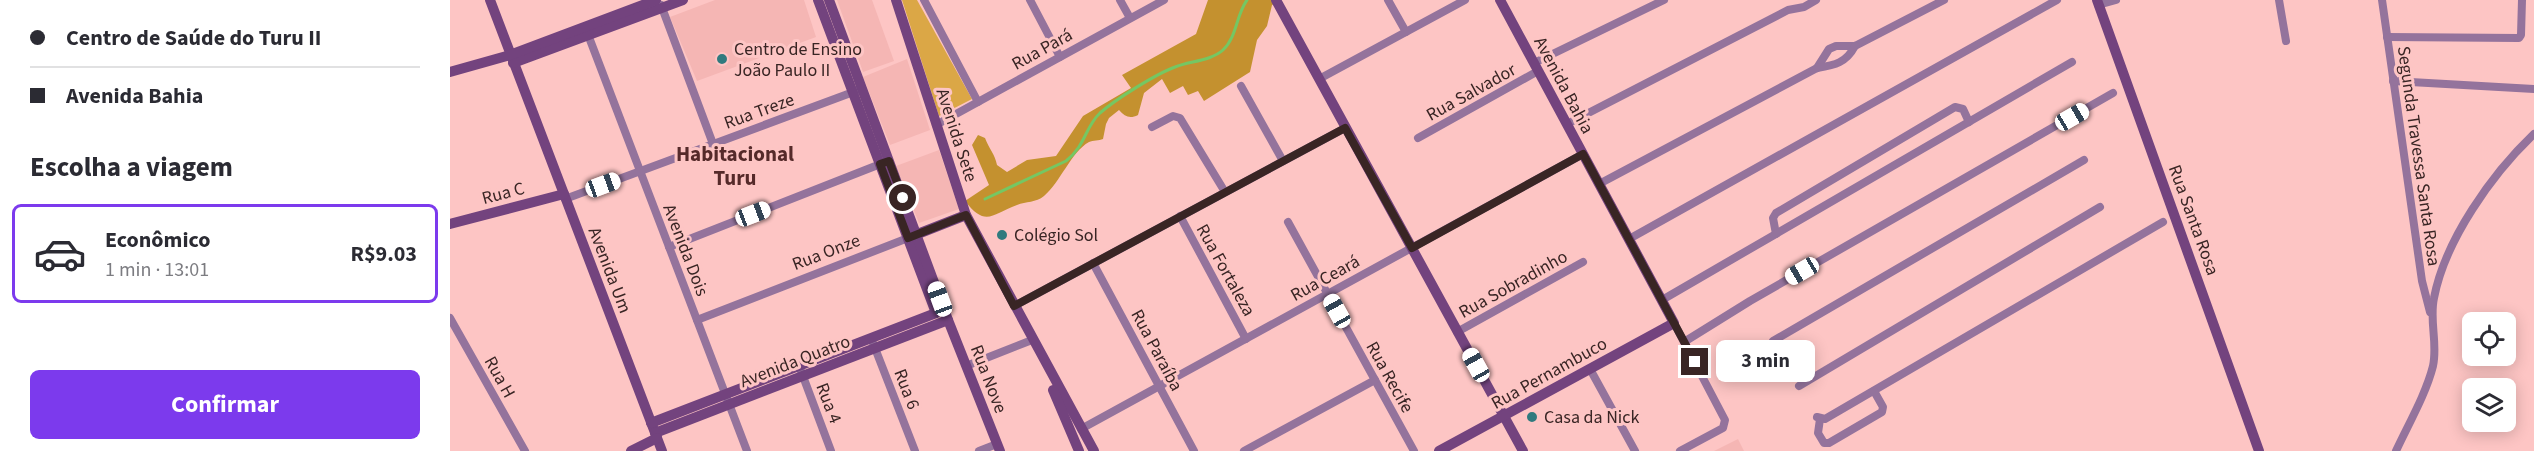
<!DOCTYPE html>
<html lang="pt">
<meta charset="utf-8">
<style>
body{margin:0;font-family:"Source Sans 3",sans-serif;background:#f7f7f7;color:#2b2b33;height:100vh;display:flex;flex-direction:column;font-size:22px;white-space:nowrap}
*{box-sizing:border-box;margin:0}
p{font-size:20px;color:#7c7c81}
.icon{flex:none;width:33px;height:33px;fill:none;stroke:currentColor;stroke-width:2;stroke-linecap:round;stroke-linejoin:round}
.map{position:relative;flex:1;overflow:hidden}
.sheet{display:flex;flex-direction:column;background:#fff;width:450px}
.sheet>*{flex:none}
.hud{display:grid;align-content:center;height:132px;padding:0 30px;background:#fff}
.fabs{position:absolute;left:2012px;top:312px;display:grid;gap:12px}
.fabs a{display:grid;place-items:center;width:54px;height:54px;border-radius:9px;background:#fff;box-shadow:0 3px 15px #0003;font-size:30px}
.end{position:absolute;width:27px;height:27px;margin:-14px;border:8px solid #392524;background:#fff;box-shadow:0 0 0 3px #fff}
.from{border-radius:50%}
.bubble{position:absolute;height:42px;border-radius:9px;background:#fff;box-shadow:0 3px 15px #0003;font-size:20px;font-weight:700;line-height:42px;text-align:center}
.car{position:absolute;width:18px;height:36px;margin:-18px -9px;border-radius:8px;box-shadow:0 0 4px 2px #0007;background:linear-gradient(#fff 24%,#345 0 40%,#fff 0 76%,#345 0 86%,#fff 0)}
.hud b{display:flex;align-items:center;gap:21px;height:57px;font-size:22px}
.hud b+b{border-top:2px solid #e1e1e2}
.hud i{width:15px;height:15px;background:#2b2b33}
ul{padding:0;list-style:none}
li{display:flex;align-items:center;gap:18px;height:99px;margin:0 12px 9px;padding:0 18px;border:3px solid transparent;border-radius:9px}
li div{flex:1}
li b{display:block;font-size:22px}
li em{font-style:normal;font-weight:700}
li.current{border-color:#7c3aed}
li>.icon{width:54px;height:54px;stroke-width:1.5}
h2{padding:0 30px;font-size:27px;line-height:72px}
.primary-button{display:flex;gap:12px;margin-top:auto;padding:12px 30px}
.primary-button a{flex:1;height:69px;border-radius:9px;background:#7c3aed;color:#fff;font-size:24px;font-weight:700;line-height:69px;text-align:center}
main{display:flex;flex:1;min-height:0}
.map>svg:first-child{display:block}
</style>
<main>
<section class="sheet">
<div class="hud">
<b><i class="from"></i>Centro de Saúde do Turu II</b>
<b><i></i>Avenida Bahia</b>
</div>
<h2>Escolha a viagem</h2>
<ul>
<li class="current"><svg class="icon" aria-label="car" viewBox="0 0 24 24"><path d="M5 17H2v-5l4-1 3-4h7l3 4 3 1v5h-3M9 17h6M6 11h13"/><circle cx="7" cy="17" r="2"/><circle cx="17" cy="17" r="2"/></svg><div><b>Econômico</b><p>1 min · 13:01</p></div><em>R$9.03</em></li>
</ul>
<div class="primary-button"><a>Confirmar</a></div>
</section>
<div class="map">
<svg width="2084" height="451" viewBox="0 0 2084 451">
<rect width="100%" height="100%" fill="#fdc5c4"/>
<g fill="#f5b6b4">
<path d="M265,0H354L366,37L247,81L220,17Z"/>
<path d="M387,0H422L444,61L413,72Z"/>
<path d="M457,59L480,130L440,145L413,77Z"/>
<path d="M489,150L509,209L469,223L446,166Z"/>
<path d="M1288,439L1294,451H1264Z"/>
</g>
<path fill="#dba746" d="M452,0H467L522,99L489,116Z"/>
<path fill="#c4912f" d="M758,0H831L822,5L817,26L807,40L800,72L754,101L748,91L738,95L733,86L720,93L712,79L694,93L688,115C680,119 675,117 669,110L659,118L656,124L653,139C649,141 643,140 639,142C621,152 610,183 594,196C586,203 576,201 567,205C542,214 536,228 515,201L539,185L522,145L528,135L535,138C539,149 545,154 547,165L557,172L577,160L606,156L633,116L681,88L672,75L746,34Z"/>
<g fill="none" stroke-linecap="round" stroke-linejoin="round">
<path stroke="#75c763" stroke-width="3" d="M535,199L616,161C636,145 635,127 650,113C666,99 706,74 725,67C740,61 761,61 773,50C787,37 786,15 797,0"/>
<g stroke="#94739c" stroke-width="8">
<path d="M474,0L528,102"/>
<path d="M580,0L610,57"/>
<path d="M670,0L680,18"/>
<path d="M938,0L956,32"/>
<path d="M1829,0L1836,41"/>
<path d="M1932,0L1972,281L1980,312"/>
<path d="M211,5L263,144"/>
<path d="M1648,5L1666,0"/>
<path d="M137,32L297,451"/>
<path d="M1937,37L2069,38L2071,35L2072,0"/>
<path d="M1084,63L1214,0"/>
<path d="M1367,68L1379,49L1386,46H1405L1494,0"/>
<path d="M869,79L1015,0"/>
<path d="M1943,81L2084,89"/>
<path d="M791,86L833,161"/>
<path d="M1117,124L1338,10L1354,7L1366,0"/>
<path d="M486,125L714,0"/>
<path d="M702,127L723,116L730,118L775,192"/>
<path d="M968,138L1088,71"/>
<path d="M1149,184L1367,68C1385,65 1396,63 1405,46"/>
<path d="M115,199L406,91"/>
<path d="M730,216L796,339"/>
<path d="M838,222L964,451"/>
<path d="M1326,234L1323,218L1326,213L1505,107L1513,109L1519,122"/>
<path d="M1179,239L1607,0"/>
<path d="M219,247L433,163"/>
<path d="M643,263L744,451"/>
<path d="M1212,300L1622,62"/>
<path d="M564,306L895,128"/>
<path d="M0,318L75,451"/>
<path d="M247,320L458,238"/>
<path d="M1224,323L1275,420L1273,428L1230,451"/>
<path d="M1007,332L1133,262"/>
<path d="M1323,341L1634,160"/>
<path d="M1234,342L1300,301L1663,93"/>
<path d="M423,343L465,451"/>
<path d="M516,366L582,340"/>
<path d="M1140,369L1185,451"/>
<path d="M351,371L381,451"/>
<path d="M1349,386L1650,207"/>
<path d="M1367,417L1375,419L1713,222"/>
<path d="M1370,419L1368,433L1374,443H1379L1432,412L1433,407L1424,391"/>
<path d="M631,429L1133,154"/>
<path d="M529,451L547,444"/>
<path d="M794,451L925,380"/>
<path d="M1946,451C1958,425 1976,394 1983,366C1988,343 1979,321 1984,298C1995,240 2042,174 2084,134"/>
</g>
<g stroke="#73437e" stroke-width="10">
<path d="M40,0L212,451"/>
<path d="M368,0L486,313"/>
<path d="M379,0L498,320L550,451"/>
<path d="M446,0L516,215L644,451"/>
<path d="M826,0L1073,451"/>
<path d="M1647,0L1809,451"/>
<path d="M63,63L233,0"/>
<path d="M0,72L60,55L206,0"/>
<path d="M0,224L114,194"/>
<path d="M460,237L516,215"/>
<path d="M603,390L629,451"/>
<path d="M201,423L486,313"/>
<path d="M205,433L498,320"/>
<path d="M181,451L207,438"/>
<path d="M989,451L1224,323L1050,0"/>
</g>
</g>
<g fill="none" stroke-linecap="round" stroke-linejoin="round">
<path stroke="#392524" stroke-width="8" d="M453,198L439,161L430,164L458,238L516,215L564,306L895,128L962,248L1133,154L1245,362"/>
</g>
<g fill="#307a7e" stroke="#fdc5c4" stroke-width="2">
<circle cx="272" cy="59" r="6"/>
<circle cx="552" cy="235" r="6"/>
<circle cx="1082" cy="417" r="6"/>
</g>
<g text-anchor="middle" stroke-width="6" stroke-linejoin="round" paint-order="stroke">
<g font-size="18" fill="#392524" stroke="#fdc5c4" text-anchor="start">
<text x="284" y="55">Centro de Ensino<tspan x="284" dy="21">João Paulo II</tspan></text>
<text x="564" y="241">Colégio Sol</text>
<text x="1094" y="423">Casa da Nick</text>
</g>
<g font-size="18" fill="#392524" stroke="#fdc5c4">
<text transform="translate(592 49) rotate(-29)" y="6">Rua Pará</text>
<text transform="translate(1114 85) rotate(62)" y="6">Avenida Bahia</text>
<text transform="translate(1021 92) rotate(-29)" y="6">Rua Salvador</text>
<text transform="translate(309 111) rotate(-20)" y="6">Rua Treze</text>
<text transform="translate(507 135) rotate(72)" y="6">Avenida Sete</text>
<text transform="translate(1969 156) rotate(82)" y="6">Segunda Travessa Santa Rosa</text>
<text transform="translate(53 193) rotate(-15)" y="6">Rua C</text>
<text transform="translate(1744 220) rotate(70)" y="6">Rua Santa Rosa</text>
<text transform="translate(236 250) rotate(69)" y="6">Avenida Dois</text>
<text transform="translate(376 252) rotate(-21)" y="6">Rua Onze</text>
<text transform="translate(160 270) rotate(69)" y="6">Avenida Um</text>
<text transform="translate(776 270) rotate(61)" y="6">Rua Fortaleza</text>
<text transform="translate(875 278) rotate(-29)" y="6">Rua Ceará</text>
<text transform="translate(1063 284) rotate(-29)" y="6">Rua Sobradinho</text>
<text transform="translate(707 350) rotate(62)" y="6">Rua Paraíba</text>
<text transform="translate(345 361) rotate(-21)" y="6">Avenida Quatro</text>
<text transform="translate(1099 373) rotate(-29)" y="6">Rua Pernambuco</text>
<text transform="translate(50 377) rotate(61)" y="6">Rua H</text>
<text transform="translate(940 377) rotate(61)" y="6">Rua Recife</text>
<text transform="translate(539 379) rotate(69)" y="6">Rua Nove</text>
<text transform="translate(457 389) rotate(69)" y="6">Rua 6</text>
<text transform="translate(379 403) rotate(69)" y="6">Rua 4</text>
</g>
<g font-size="21" font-weight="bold" fill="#552a2a" stroke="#fdc5c4">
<text x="285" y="161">Habitacional<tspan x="285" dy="24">Turu</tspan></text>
</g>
</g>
</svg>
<div class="fabs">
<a><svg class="icon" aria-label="locate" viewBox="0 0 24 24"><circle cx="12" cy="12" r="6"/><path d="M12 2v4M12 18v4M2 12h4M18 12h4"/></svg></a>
<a><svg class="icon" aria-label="layers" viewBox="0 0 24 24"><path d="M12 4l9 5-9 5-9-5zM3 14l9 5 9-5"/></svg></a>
</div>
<i class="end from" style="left:453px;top:198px"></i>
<i class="end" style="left:1245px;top:362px"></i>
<div class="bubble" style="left:1266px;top:340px;width:99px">3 min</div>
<i class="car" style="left:1622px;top:117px;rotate:60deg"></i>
<i class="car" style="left:153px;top:185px;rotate:70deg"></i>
<i class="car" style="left:303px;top:214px;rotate:69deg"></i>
<i class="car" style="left:1352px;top:271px;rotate:240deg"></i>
<i class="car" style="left:490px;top:299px;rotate:340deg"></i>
<i class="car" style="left:887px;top:311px;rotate:331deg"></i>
<i class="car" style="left:1026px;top:365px;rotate:331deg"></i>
</div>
</main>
